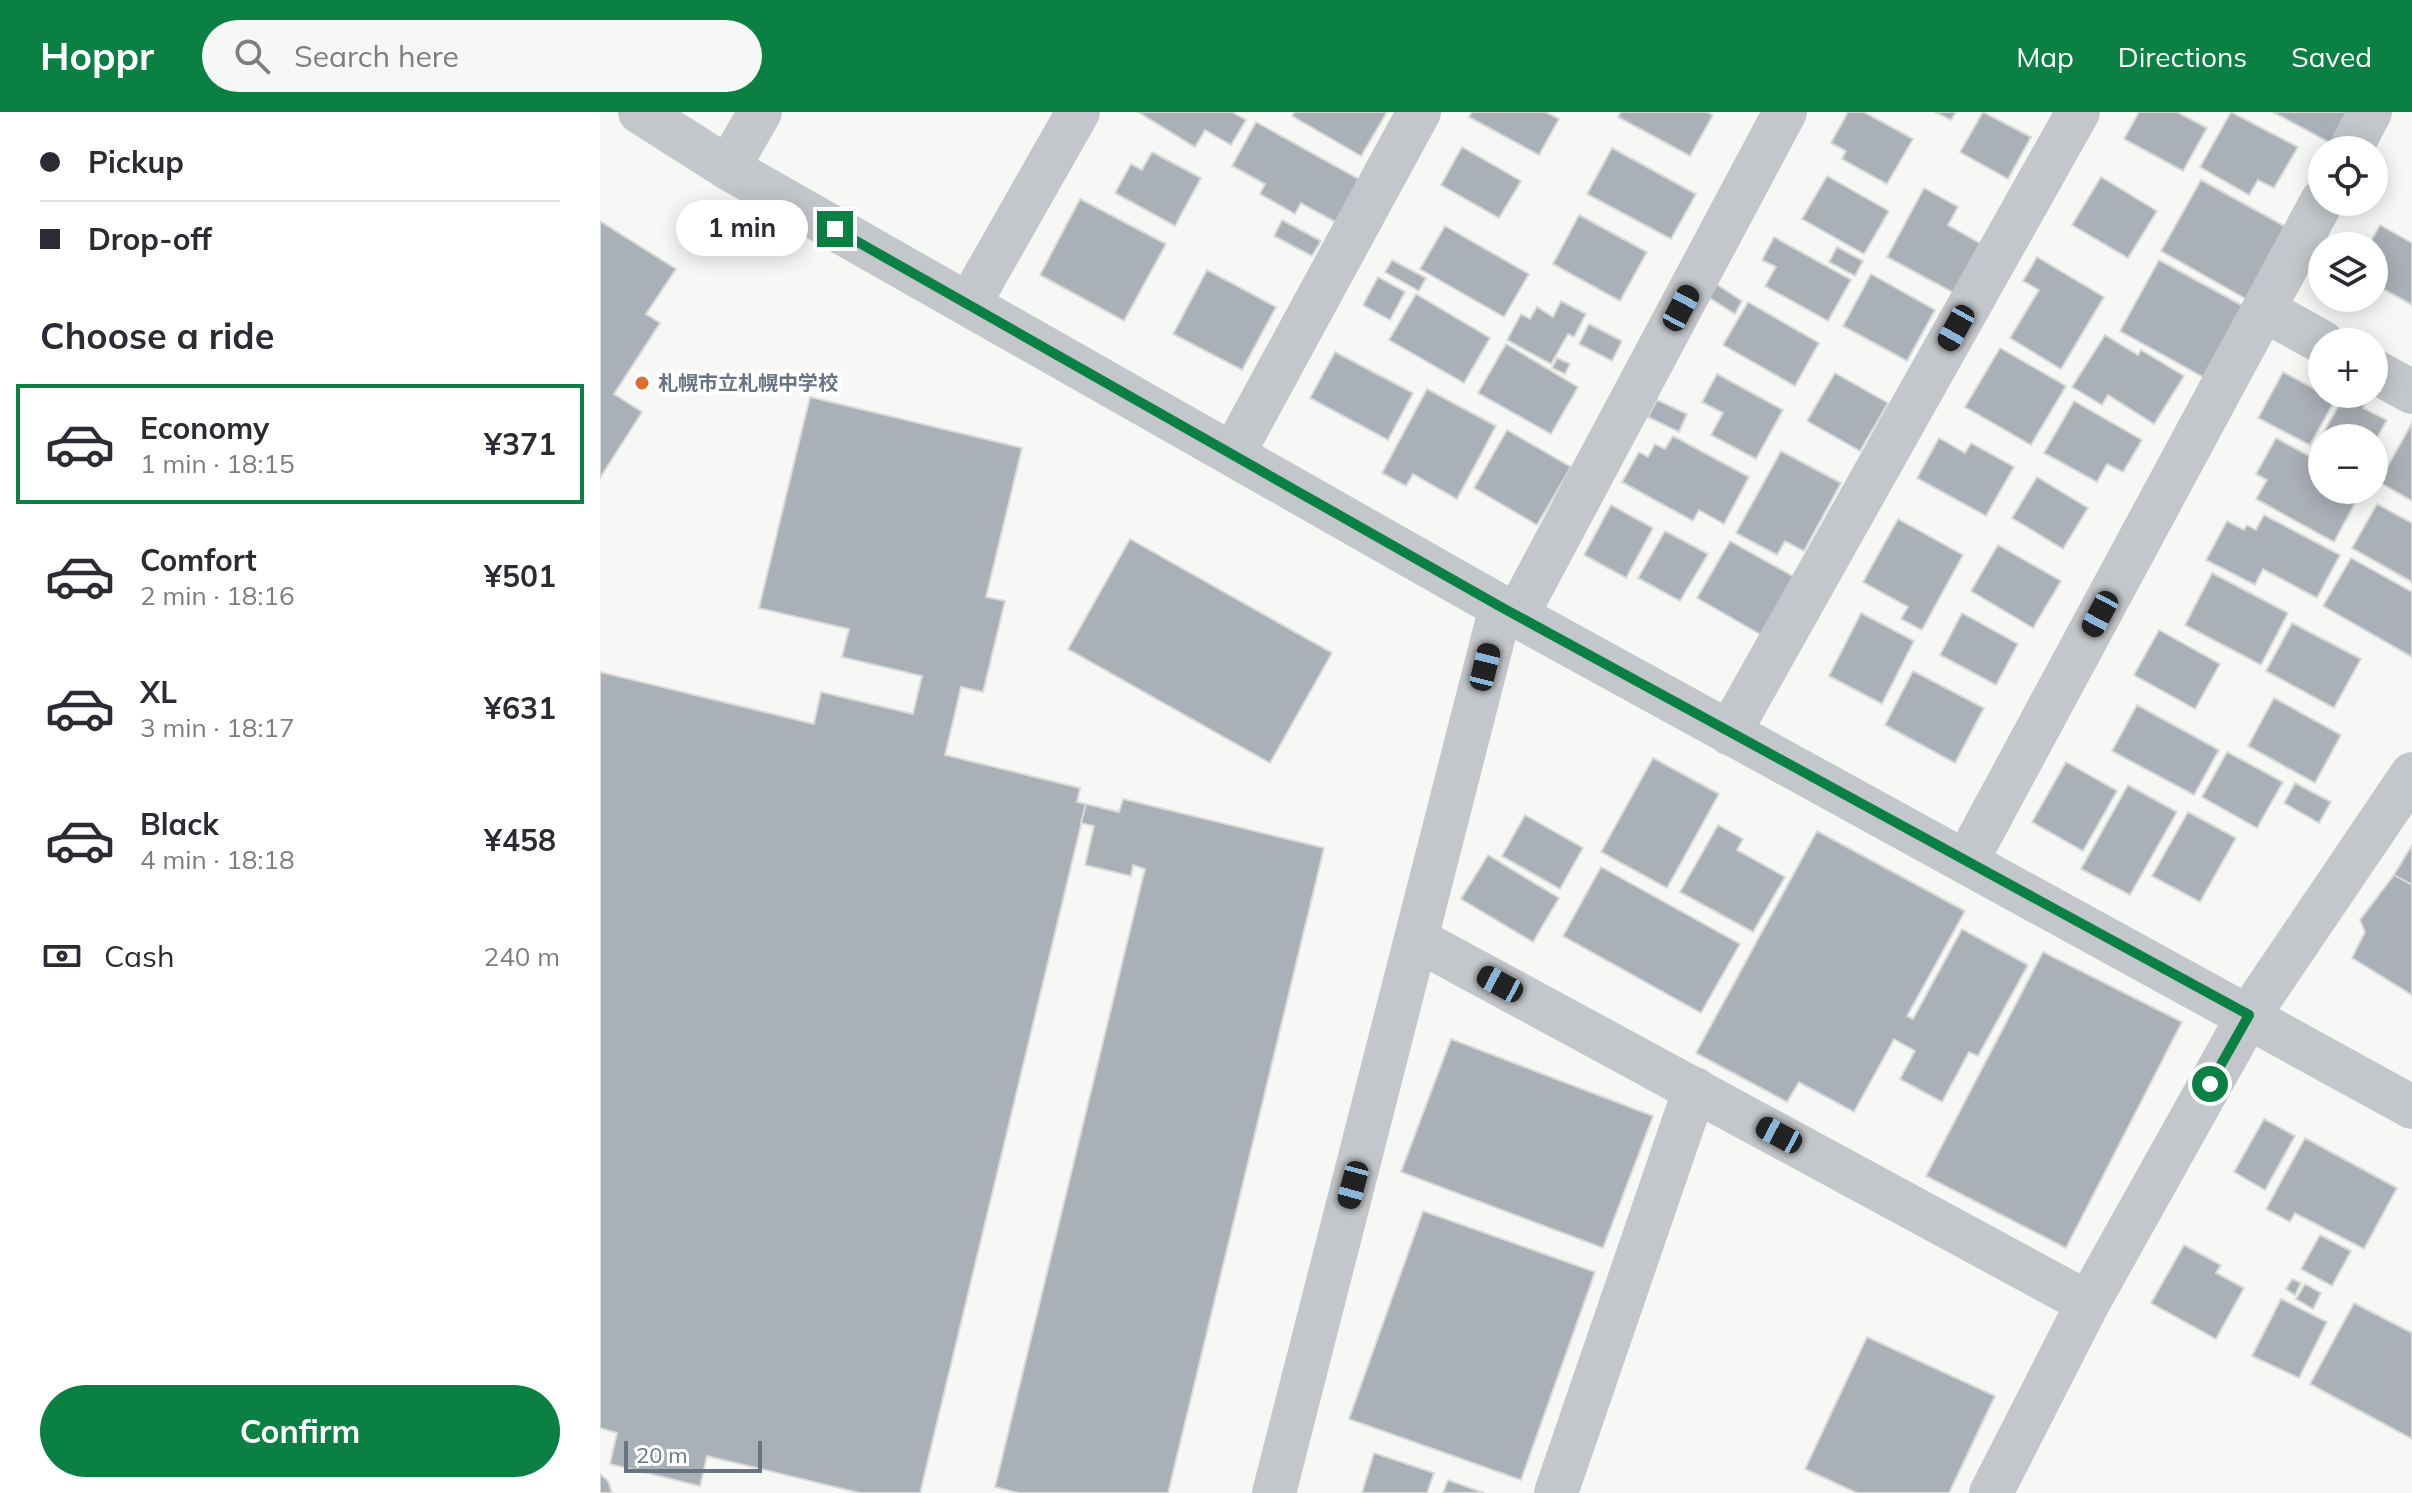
<!DOCTYPE html>
<meta charset="utf-8">
<style>
body{margin:0;font-family:Mulish,"Noto Sans JP",sans-serif;background:#f7f7f7;color:#2b2b33;height:100vh;display:flex;flex-direction:column;font-size:30px;white-space:nowrap}
*{box-sizing:border-box;margin:0}
p{font-size:26px;color:#7c7c81}
.icon{flex:none;width:44px;height:44px;fill:none;stroke:currentColor;stroke-width:2;stroke-linecap:round;stroke-linejoin:round}
.map{position:relative;flex:1;overflow:hidden}
.panel{display:flex;flex-direction:column;background:#fff;width:600px}
.panel>*{flex:none}
.guide{display:grid;align-content:center;height:176px;padding:0 40px;background:#fff}
.tools{position:absolute;left:1708px;top:24px;display:grid;gap:16px}
.tools a{display:grid;place-items:center;width:80px;height:80px;border-radius:50%;background:#fff;box-shadow:0 4px 20px #0003;font-size:40px}
.scale{position:absolute;left:24px;bottom:20px;width:138px;box-sizing:border-box;padding-left:8px;border:4px solid #687484;border-top:0;font-size:22px;line-height:28px;white-space:nowrap;color:#687484;-webkit-text-stroke:6px #fff;paint-order:stroke}
.end{position:absolute;width:36px;height:36px;margin:-18px;border:10px solid #0b8043;background:#fff;box-shadow:0 0 0 4px #fff}
.from{border-radius:50%}
.bubble{position:absolute;height:56px;border-radius:28px;background:#fff;box-shadow:0 4px 20px #0003;font-size:26px;font-weight:700;line-height:56px;text-align:center}
.car{position:absolute;width:24px;height:48px;margin:-24px -12px;border-radius:10px;box-shadow:0 0 6px 2px #0007;background:linear-gradient(#222 24%,#8ab4d8 0 40%,#222 0 76%,#8ab4d8 0 86%,#222 0)}
.guide b{display:flex;align-items:center;gap:28px;height:76px;font-size:30px}
.guide b+b{border-top:2px solid #e1e1e2}
.guide i{width:20px;height:20px;background:#2b2b33}
ul{padding:0;list-style:none}
li{display:flex;align-items:center;gap:24px;height:120px;margin:0 16px 12px;padding:0 24px;border:4px solid transparent;border-radius:0px}
li div{flex:1}
li b{display:block;font-size:30px}
li em{font-style:normal;font-weight:700}
li.on{border-color:#0b8043}
li>.icon{width:72px;height:72px;stroke-width:1.5}
h2{padding:0 40px;font-size:36px;line-height:96px}
.pay{display:flex;align-items:center;gap:20px;height:88px;padding:0 40px;font-size:30px}
.pay p{margin-inline-start:auto}
.action{display:flex;gap:16px;margin-top:auto;padding:16px 40px}
.action a{flex:1;height:92px;border-radius:48px;background:#0b8043;color:#fff;font-size:32px;font-weight:700;line-height:92px;text-align:center}
header{display:flex;align-items:center;gap:48px;box-sizing:border-box;height:112px;padding:0 40px;background:#0b8043;color:#fff}
header strong{font-size:38px}
nav{display:flex;gap:44px;margin-inline-start:auto;font-size:28px}
.search{width:560px;height:72px;background:#f7f7f7;display:flex;align-items:center;gap:20px;box-sizing:border-box;padding:0 28px;border-radius:44px;color:#7c7c81;font-size:30px}
main{display:flex;flex:1;min-height:0}
.map>svg:first-child{display:block}
</style>
<header>
<strong>Hoppr</strong>
<div class="search"><svg class="icon" aria-label="search" viewBox="0 0 24 24"><circle cx="10" cy="10" r="6"/><path d="M15 15l6 6"/></svg>Search here</div>
<nav><a>Map</a><a>Directions</a><a>Saved</a></nav>
</header>
<main>
<section class="panel">
<div class="guide">
<b><i class="from"></i>Pickup</b>
<b><i></i>Drop-off</b>
</div>
<h2>Choose a ride</h2>
<ul>
<li class="on"><svg class="icon" aria-label="car" viewBox="0 0 24 24"><path d="M5 17H2v-5l4-1 3-4h7l3 4 3 1v5h-3M9 17h6M6 11h13"/><circle cx="7" cy="17" r="2"/><circle cx="17" cy="17" r="2"/></svg><div><b>Economy</b><p>1 min · 18:15</p></div><em>¥371</em></li>
<li><svg class="icon" aria-label="car" viewBox="0 0 24 24"><path d="M5 17H2v-5l4-1 3-4h7l3 4 3 1v5h-3M9 17h6M6 11h13"/><circle cx="7" cy="17" r="2"/><circle cx="17" cy="17" r="2"/></svg><div><b>Comfort</b><p>2 min · 18:16</p></div><em>¥501</em></li>
<li><svg class="icon" aria-label="car" viewBox="0 0 24 24"><path d="M5 17H2v-5l4-1 3-4h7l3 4 3 1v5h-3M9 17h6M6 11h13"/><circle cx="7" cy="17" r="2"/><circle cx="17" cy="17" r="2"/></svg><div><b>XL</b><p>3 min · 18:17</p></div><em>¥631</em></li>
<li><svg class="icon" aria-label="car" viewBox="0 0 24 24"><path d="M5 17H2v-5l4-1 3-4h7l3 4 3 1v5h-3M9 17h6M6 11h13"/><circle cx="7" cy="17" r="2"/><circle cx="17" cy="17" r="2"/></svg><div><b>Black</b><p>4 min · 18:18</p></div><em>¥458</em></li>
</ul>
<div class="pay"><svg class="icon" aria-label="cash" viewBox="0 0 24 24"><path d="M3 7h18v10H3z"/><circle cx="12" cy="12" r="2"/></svg>Cash<p>240 m</p></div>
<div class="action"><a>Confirm</a></div>
</section>
<div class="map">
<svg width="1812" height="1381" viewBox="0 0 1812 1381">
<rect width="100%" height="100%" fill="#f7f7f5"/>
<g fill="#aab0b7" stroke="#d9d9d7" stroke-width="2">
<path d="M538,0H632L646,8L631,33L605,18L595,35Z"/>
<path d="M695,0H787L761,44L692,4Z"/>
<path d="M872,0H946L959,7L939,43L869,5Z"/>
<path d="M1021,0H1107L1113,3L1090,44L1018,5Z"/>
<path d="M1248,0H1264L1313,27L1287,72L1242,47L1246,39L1231,31Z"/>
<path d="M1335,0H1356L1351,8Z"/>
<path d="M1383,0L1431,25L1408,67L1360,40Z"/>
<path d="M1539,0H1577L1607,16L1583,59L1524,27Z"/>
<path d="M1631,0L1698,35L1674,76L1658,68L1649,83L1600,55Z"/>
<path d="M1673,0H1752L1734,33Z"/>
<path d="M656,10L762,69L739,112L701,91L695,102L660,82L665,72L632,54Z"/>
<path d="M862,35L921,69L899,106L841,73Z"/>
<path d="M1012,36L1096,82L1071,127L987,82Z"/>
<path d="M552,40L601,66L575,114L515,81L531,52L542,58Z"/>
<path d="M1227,64L1289,99L1264,142L1202,107Z"/>
<path d="M1501,65L1557,99L1528,146L1472,113Z"/>
<path d="M1601,68L1686,115L1646,187L1561,139Z"/>
<path d="M1324,76L1358,95L1348,113L1381,132L1354,181L1287,145Z"/>
<path d="M480,87L566,132L524,209L440,163Z"/>
<path d="M979,103L1047,140L1020,189L953,152Z"/>
<path d="M682,108L721,129L712,144L674,124Z"/>
<path d="M0,109L76,157L46,202L60,211L14,282L42,300L0,366Z"/>
<path d="M1780,113L1812,131V193L1774,172V134H1768Z"/>
<path d="M845,114L929,162L904,205L820,157Z"/>
<path d="M1174,125L1251,168L1228,209L1165,174L1176,155L1162,148Z"/>
<path d="M1237,135L1263,149L1255,164L1229,150Z"/>
<path d="M1437,145L1504,185L1461,257L1410,226L1439,178L1423,169Z"/>
<path d="M792,148L826,166L819,179L785,160Z"/>
<path d="M1559,148L1643,194L1603,265L1520,219Z"/>
<path d="M607,158L676,195L642,258L573,222Z"/>
<path d="M1271,162L1335,198L1307,249L1243,214Z"/>
<path d="M778,165L805,180L790,208L763,193Z"/>
<path d="M1116,172L1142,189L1135,202L1108,185Z"/>
<path d="M816,182L890,226L864,271L789,228Z"/>
<path d="M961,189L986,202L974,225L968,222L951,252L907,228L921,202L930,207L937,195L953,205Z"/>
<path d="M1148,190L1219,231L1195,274L1123,233Z"/>
<path d="M989,212L1022,229L1012,249L979,232Z"/>
<path d="M1505,223L1538,243L1541,238L1584,264L1554,312L1508,283L1502,293L1472,275Z"/>
<path d="M906,232L978,275L951,322L878,281Z"/>
<path d="M1400,236L1466,274L1431,333L1365,295Z"/>
<path d="M735,240L813,281L788,328L710,286Z"/>
<path d="M957,246L970,252L965,262L952,256Z"/>
<path d="M1683,260L1735,288L1710,333L1658,306Z"/>
<path d="M1235,261L1288,291L1260,339L1207,309Z"/>
<path d="M1117,262L1183,298L1156,347L1111,323L1123,301L1102,290Z"/>
<path d="M827,277L896,314L857,387L813,362L806,374L782,361Z"/>
<path d="M1745,282H1758L1768,287L1763,296L1787,308L1774,331V326H1722V340L1715,336Z"/>
<path d="M210,285L422,336L386,485L405,489L383,580L361,575L345,643L480,676L477,690L486,692L320,1381H260L107,1344L100,1374L10,1352L17,1321L0,1316V560L214,612L221,580L313,602L322,564L242,545L249,517L159,496Z"/>
<path d="M1057,288L1087,302L1079,320L1048,305Z"/>
<path d="M1474,289L1542,328L1523,360L1507,352L1497,370L1444,341Z"/>
<path d="M1812,311V389L1779,370Z"/>
<path d="M907,318L971,355L937,413L874,376Z"/>
<path d="M1073,324L1149,365L1124,412L1099,398L1093,409L1022,370L1039,340L1048,345L1055,332L1065,337Z"/>
<path d="M1339,326L1365,341L1371,331L1414,355L1386,404L1317,366Z"/>
<path d="M1676,326L1722,351V378H1762L1734,430L1656,387L1667,368L1656,362Z"/>
<path d="M1181,339L1241,371L1204,439L1185,429L1177,443L1136,421Z"/>
<path d="M1437,365L1488,396L1463,437L1412,406Z"/>
<path d="M1777,392L1812,411V470L1752,436Z"/>
<path d="M1011,393L1053,416L1026,466L984,443Z"/>
<path d="M1664,403L1740,443L1717,486L1663,457L1655,473L1606,448L1627,409L1644,418L1647,413L1656,418Z"/>
<path d="M1298,407L1363,443L1322,518L1301,507L1308,495L1263,470Z"/>
<path d="M1065,419L1108,442L1080,489L1038,466Z"/>
<path d="M530,427L732,541L670,651L468,537Z"/>
<path d="M1130,429L1196,466L1163,524L1097,486Z"/>
<path d="M1398,433L1461,469L1433,516L1371,479Z"/>
<path d="M1751,446L1812,480V545L1723,494Z"/>
<path d="M1612,461L1688,501L1661,553L1585,513Z"/>
<path d="M1261,501L1314,529L1282,592L1229,564Z"/>
<path d="M1362,501L1418,532L1396,573L1340,543Z"/>
<path d="M1692,511L1761,547L1734,596L1666,559Z"/>
<path d="M1559,518L1620,552L1595,597L1534,563Z"/>
<path d="M1313,559L1384,596L1355,651L1285,613Z"/>
<path d="M1674,586L1741,623L1715,671L1648,634Z"/>
<path d="M1537,593L1619,638L1594,683L1512,639Z"/>
<path d="M1627,640L1683,670L1657,716L1602,685Z"/>
<path d="M1053,646L1119,682L1067,776L1001,740Z"/>
<path d="M1466,650L1517,679L1483,739L1432,710Z"/>
<path d="M1695,671L1731,690L1719,711L1684,691Z"/>
<path d="M1528,673L1577,700L1530,783L1481,757Z"/>
<path d="M523,687L724,736L568,1381H419L395,1375L545,757L533,753L531,764L485,753L494,714L481,711L486,692L519,700Z"/>
<path d="M1588,700L1636,726L1600,790L1552,764Z"/>
<path d="M925,703L983,736L960,777L902,744Z"/>
<path d="M1118,713L1143,727L1137,738L1185,765L1153,820L1080,780Z"/>
<path d="M1217,719L1365,799L1307,904L1313,907L1362,817L1428,853L1378,944L1369,940L1342,990L1300,967L1315,939L1294,927L1254,1000L1199,970L1187,990L1096,941Z"/>
<path d="M1812,733V773L1794,763Z"/>
<path d="M888,743L959,786L933,830L861,787Z"/>
<path d="M1001,755L1140,832L1101,901L963,824Z"/>
<path d="M1794,763L1812,773V883L1752,846L1765,820L1760,808Z"/>
<path d="M1443,840L1582,910L1466,1136L1326,1064Z"/>
<path d="M851,927L1053,1004L1003,1136L801,1060Z"/>
<path d="M1664,1007L1695,1024L1665,1078L1634,1060Z"/>
<path d="M1705,1026L1797,1076L1764,1137L1695,1101L1690,1110L1666,1097Z"/>
<path d="M823,1099L995,1160L921,1368L749,1307Z"/>
<path d="M1720,1123L1751,1139L1732,1174L1701,1157Z"/>
<path d="M1584,1133L1621,1153L1616,1161L1644,1176L1616,1227L1551,1191Z"/>
<path d="M1692,1167L1701,1171L1695,1183L1686,1177Z"/>
<path d="M1705,1172L1721,1181L1713,1197L1696,1187Z"/>
<path d="M1681,1187L1727,1210L1699,1266L1652,1244Z"/>
<path d="M1754,1191L1812,1221V1327L1710,1272Z"/>
<path d="M1267,1225L1395,1284L1349,1381H1257L1205,1357Z"/>
<path d="M774,1341L834,1361L827,1381H762Z"/>
<path d="M0,1362L8,1369L12,1381H0Z"/>
<path d="M848,1368L884,1381H843Z"/>
</g>
<g fill="none" stroke-linecap="round" stroke-linejoin="round">
<g stroke="#c3c6ca" stroke-width="44">
<path d="M40,0L128,56L901,495L1812,995"/>
<path d="M1750,38L1770,0"/>
<path d="M128,56L160,0"/>
<path d="M369,192L478,0"/>
<path d="M1664,198L1722,230"/>
<path d="M1774,259L1812,280"/>
<path d="M633,342L819,0"/>
<path d="M917,503L1185,0"/>
<path d="M1129,621L1478,0"/>
<path d="M1366,750L1722,89"/>
<path d="M816,827L1488,1191"/>
<path d="M674,1381L901,495"/>
<path d="M956,1381L1095,977"/>
</g>
<path stroke="#c3c6ca" stroke-width="44" d="M1391,1381L1488,1191L1649,903L1812,662"/>
</g>
<g fill="none" stroke-linecap="round" stroke-linejoin="round">
<path stroke="#0b8043" stroke-width="10" d="M235,117L901,495L1649,903L1610,972"/>
</g>
<circle fill="#da6f31" stroke="#fff" stroke-width="3" cx="42" cy="271" r="8"/>
<g text-anchor="middle" stroke-width="8" stroke-linejoin="round" paint-order="stroke">
<g font-size="20" font-weight="bold" fill="#687484" stroke="#fff" text-anchor="start">
<text x="58" y="278">札幌市立札幌中学校</text>
</g>
</g>
</svg>
<div class="tools">
<a><svg class="icon" aria-label="locate" viewBox="0 0 24 24"><circle cx="12" cy="12" r="6"/><path d="M12 2v4M12 18v4M2 12h4M18 12h4"/></svg></a>
<a><svg class="icon" aria-label="layers" viewBox="0 0 24 24"><path d="M12 4l9 5-9 5-9-5zM3 14l9 5 9-5"/></svg></a>
<a>+</a>
<a>−</a>
</div>
<div class="scale">20 m</div>
<i class="end from" style="left:1610px;top:972px"></i>
<i class="end" style="left:235px;top:117px"></i>
<div class="bubble" style="left:76px;top:88px;width:132px">1 min</div>
<i class="car" style="left:1081px;top:196px;rotate:28deg"></i>
<i class="car" style="left:1356px;top:216px;rotate:209deg"></i>
<i class="car" style="left:1500px;top:502px;rotate:208deg"></i>
<i class="car" style="left:885px;top:555px;rotate:14deg"></i>
<i class="car" style="left:900px;top:872px;rotate:298deg"></i>
<i class="car" style="left:1179px;top:1023px;rotate:298deg"></i>
<i class="car" style="left:753px;top:1073px;rotate:195deg"></i>
</div>
</main>
